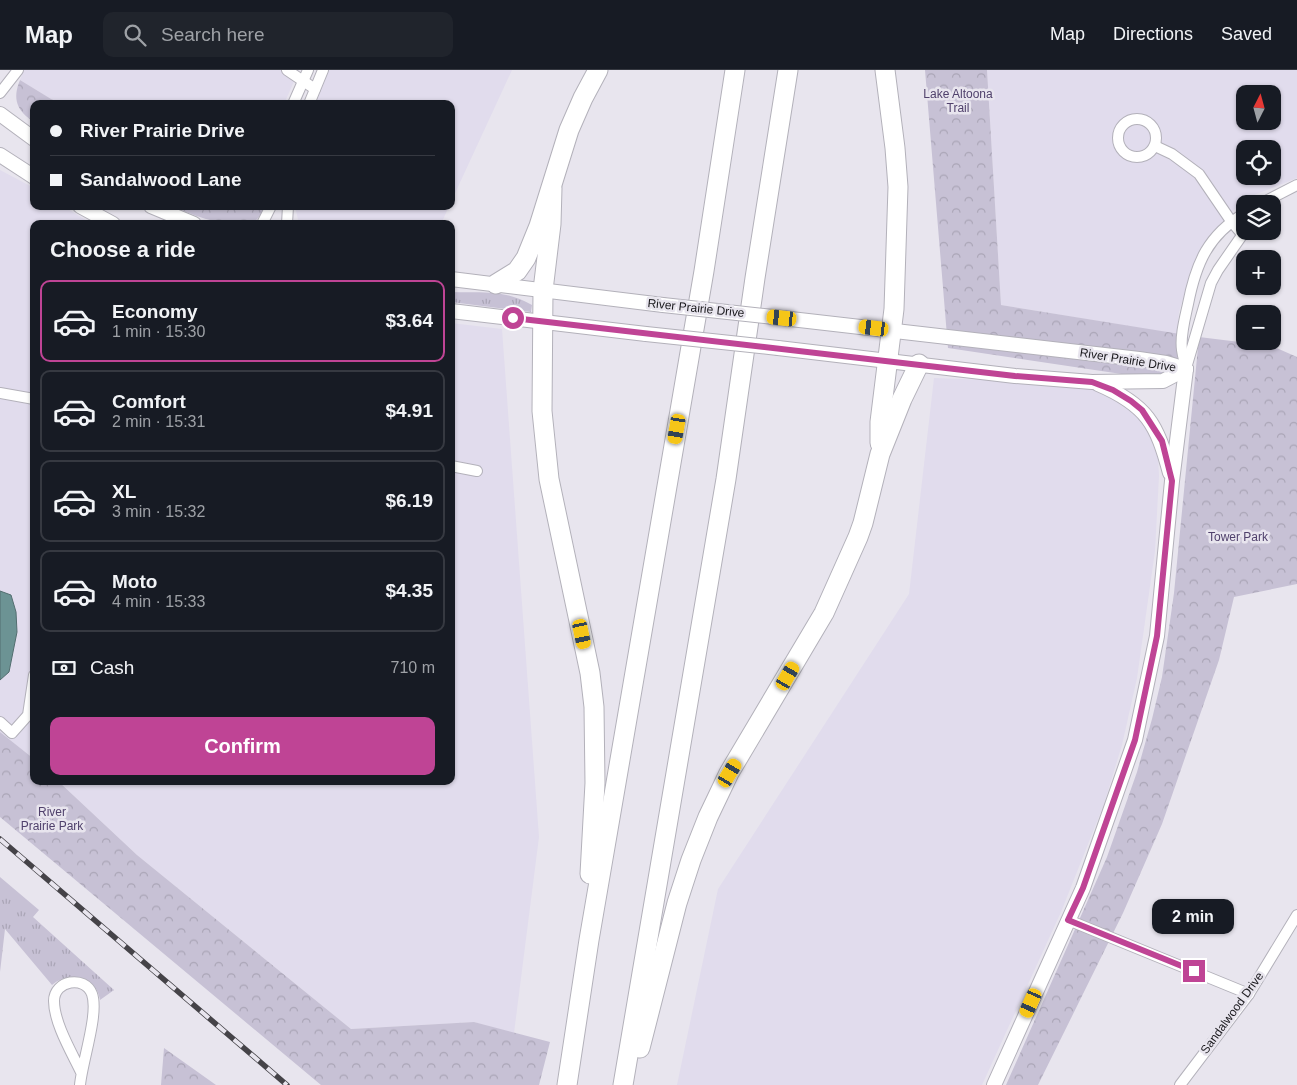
<!DOCTYPE html>
<meta charset="utf-8">
<style>
body{margin:0;font-family:Arial,sans-serif;background:#20242c;color:#f1f3f6;height:100vh;display:flex;flex-direction:column;font-size:19px;white-space:nowrap}
*{box-sizing:border-box;margin:0}
p{font-size:16px;color:#9ea1a6}
.icon{flex:none;width:28px;height:28px;fill:none;stroke:currentColor;stroke-width:2;stroke-linecap:round;stroke-linejoin:round}
.map{position:relative;flex:1;overflow:hidden}
.details{position:absolute;left:30px;top:150px;width:425px;height:565px;display:flex;flex-direction:column;background:#171b24;border-radius:10px;box-shadow:0 1px 4px #0004}
.details>*{flex:none}
.top-card{position:absolute;left:30px;top:30px;width:425px;height:110px;border-radius:10px;box-shadow:0 1px 4px #0004;display:grid;align-content:center;height:110px;padding:0 20px;background:#171b24}
.needle{width:32px;rotate:6deg}
.buttons{position:absolute;left:1236px;top:15px;display:grid;gap:10px}
.buttons a{display:grid;place-items:center;width:45px;height:45px;border-radius:10px;background:#171b24;box-shadow:0 1px 4px #0004;font-size:25px}
.end{position:absolute;width:22px;height:22px;margin:-11px;border:6px solid #bf4495;background:#fff;box-shadow:0 0 0 2px #fff}
.from{border-radius:50%}
.bubble{position:absolute;height:35px;border-radius:10px;background:#171b24;box-shadow:0 1px 4px #0004;font-size:16px;font-weight:800;line-height:35px;text-align:center}
.car{position:absolute;width:15px;height:30px;margin:-15px -8px;border-radius:6px;box-shadow:0 0 4px 1px #0007;background:linear-gradient(#f5c518 24%,#345 0 40%,#f5c518 0 76%,#345 0 86%,#f5c518 0)}
.top-card b{display:flex;align-items:center;gap:18px;height:48px;font-size:19px}
.top-card b+b{border-top:1px solid #363941}
.top-card i{width:12px;height:12px;background:#f1f3f6}
ul{padding:0;list-style:none}
li{display:flex;align-items:center;gap:15px;height:82px;margin:0 10px 8px;padding:0 10px;border:2px solid #363941;border-radius:10px}
li div{flex:1}
li b{display:block;font-size:19px}
li em{font-style:normal;font-weight:800}
li.current{border-color:#bf4495}
li>.icon{width:45px;height:45px;stroke-width:1.5}
h2{padding:0 20px;font-size:22px;line-height:60px}
.pay{display:flex;align-items:center;gap:12px;height:55px;padding:0 20px;font-size:19px}
.pay p{margin-inline-start:auto}
.action{display:flex;gap:10px;margin-top:auto;padding:10px 20px}
.action a{flex:1;height:58px;border-radius:10px;background:#bf4495;color:#fff;font-size:20px;font-weight:800;line-height:58px;text-align:center}
header{display:flex;align-items:center;gap:30px;box-sizing:border-box;height:70px;padding:0 25px;background:#171b24;border-bottom:1px solid #363941}
header strong{font-size:24px}
nav{display:flex;gap:28px;margin-inline-start:auto;font-size:18px}
.search{width:350px;height:45px;background:#20242c;display:flex;align-items:center;gap:12px;box-sizing:border-box;padding:0 18px;border-radius:10px;color:#9ea1a6;font-size:19px}
.map>svg:first-child{display:block}
</style>
<header>
<strong>Map</strong>
<div class="search"><svg class="icon" aria-label="search" viewBox="0 0 24 24"><circle cx="10" cy="10" r="6"/><path d="M15 15l6 6"/></svg>Search here</div>
<nav><a>Map</a><a>Directions</a><a>Saved</a></nav>
</header>
<div class="map">
<svg width="1297" height="1015" viewBox="0 0 1297 1015">
<defs>
<pattern id="grass-tufts" width="24" height="20" patternUnits="userSpaceOnUse" patternTransform="scale(1.25)"><rect width="24" height="20" fill="#c7c1d5"/><path d="M3 7l-1-3M5 7V3M7 7l1-3M15 17l-1-3M17 17v-4M19 17l1-3" fill="none" stroke="#aaa5b6"/></pattern>
<pattern id="forest-crowns" width="20" height="18" patternUnits="userSpaceOnUse" patternTransform="scale(1.25)"><rect width="20" height="18" fill="#c7c1d5"/><path d="M2 6a3 3 0 1 1 6 0M12 15a3 3 0 1 1 6 0" fill="none" stroke="#aaa5b6"/></pattern>
</defs>
<rect width="100%" height="100%" fill="#e8e5ee"/>
<g fill="#e1dced" fill-rule="evenodd">
<path d="M24,0H299L284,34H59L20,10Z"/>
<path d="M329,0H512L451,132V34H315Z"/>
<path d="M987,0H1297V108L1254,125L1241,133L1220,154L1211,166L1202,177L1187,215L1179,242L1177,264L1001,235ZM1245,24H1272V51H1245ZM1245,79H1272V106H1245Z"/>
<path d="M0,100L34,118V136H63L92,154H34V689L0,662Z"/>
<path d="M295,136H449L441,154H299Z"/>
<path d="M451,253L502,259L539,767L514,963L474,952L351,959L137,785L58,711H451Z"/>
<path d="M934,308L988,310L1091,318L1100,320L1130,338L1148,358L1158,385L1159,406L1155,481L1137,608L1122,675L1104,734L1061,842L982,1015H677L718,819L909,524Z"/>
</g>
<g fill="url(#grass-tufts)">
<path d="M451,222C482,223 504,219 532,235L531,242L451,232Z"/>
<path d="M0,807L39,840L33,847L114,920L100,930C97,906 68,901 52,915L5,859L0,902Z"/>
</g>
<g fill="url(#forest-crowns)">
<path d="M925,0H987L1001,235L1180,264L1175,312L948,278Z"/>
<path d="M20,10L56,32L59,34H34V52C17,41 12,29 20,10Z"/>
<path d="M173,136H265C262,143 257,152 250,154C231,159 190,145 173,136Z"/>
<path d="M1199,267L1272,276L1297,287V514L1234,527L1219,590L1162,754L1123,843L1038,1015H1006L1107,787L1137,702L1152,649L1162,607L1174,523Z"/>
<path d="M0,662L34,689V711H58L137,785L351,959L474,952L550,972L539,1015H321L0,747Z"/>
<path d="M164,978L216,1015H161Z"/>
</g>
<path fill="#6c9394" stroke="#536e70" d="M0,521L11,525L16,542L17,562L9,602L0,610Z"/>
<g fill="none" stroke-linecap="round" stroke-linejoin="round">
<defs>
<g id="street">
<path d="M287,0L315,19"/>
<path d="M0,23L18,0"/>
<path d="M293,34L308,0"/>
<path d="M309,34L323,0"/>
<circle cx="1137" cy="68" r="19"/>
<path d="M1155,76L1172,84L1199,104L1231,151L1242,164"/>
<path d="M1260,134L1297,115"/>
<path d="M262,154L271,136"/>
<path d="M287,154L288,136"/>
<path d="M1186,298L1211,213L1218,200L1245,161"/>
<path d="M1186,299C1185,293 1183,287 1182,280C1180,266 1185,248 1188,234C1196,193 1208,165 1245,143"/>
<path d="M0,323L34,329"/>
<path d="M451,396L477,401"/>
<path d="M0,652L12,663L28,645L34,605"/>
<path d="M1068,850L1249,924"/>
<path d="M80,1015C82,992 99,944 92,924C85,905 54,910 54,931C54,953 72,983 81,1002"/>
<path d="M1180,1015L1249,924L1297,845"/>
</g>
<g id="secondary">
<path d="M0,44L34,69"/>
<path d="M0,85L34,107"/>
<path d="M80,136L113,154"/>
<path d="M151,136L194,154"/>
<path d="M451,209L663,235"/>
<path d="M451,241L646,264"/>
<path d="M782,248L1139,289L1166,293L1186,299"/>
<path d="M778,278L1015,306L1092,312L1163,311L1186,299"/>
<path d="M1098,314C1147,335 1157,354 1170,403"/>
<path d="M994,1015L1083,818L1135,670L1157,566L1172,411L1186,299"/>
</g>
<g id="highway">
<path d="M552,118L551,154L543,220L542,341L549,409L590,603L594,637L595,713L590,804"/>
<path d="M496,214L517,201L526,188L539,156L569,60L583,28L598,0"/>
<path d="M880,373V352L894,239L898,117L895,78L885,0"/>
<path d="M640,978L677,833L691,790L708,747L729,703L824,543L858,467L863,453L880,384L902,329L919,294"/>
<path d="M567,1015L589,870L704,201L735,0"/>
<path d="M623,1015L726,409L755,208L788,0"/>
</g>
</defs>
<use href="#street" stroke="#b3b1ba" stroke-width="12"/>
<use href="#secondary" stroke="#b3b1ba" stroke-width="16"/>
<use href="#highway" stroke="#b3b1ba" stroke-width="21"/>
<use href="#street" stroke="#fff" stroke-width="10"/>
<use href="#secondary" stroke="#fff" stroke-width="14"/>
<use href="#highway" stroke="#fff" stroke-width="19"/>
<defs>
<path id="rail" d="M0,769L287,1015"/>
</defs>
<use href="#rail" stroke="#454348" stroke-width="5.5"/>
<use href="#rail" stroke="#e8e5ee" stroke-width="4" stroke-dasharray="11" stroke-linecap="butt"/>
<defs>
<g id="secondary-bridge">
<path d="M663,235L782,248"/>
<path d="M646,264L778,278"/>
</g>
</defs>
<use href="#secondary-bridge" stroke="#b3b1ba" stroke-width="16" stroke-linecap="butt"/>
<use href="#secondary-bridge" stroke="#fff" stroke-width="14"/>
</g>
<g fill="none" stroke-linecap="round" stroke-linejoin="round">
<path stroke="#bf4495" stroke-width="6" d="M513,248L1015,306L1092,312L1113,320L1131,331L1142,340L1162,371L1172,411L1157,566L1135,670L1083,818L1068,850L1194,901"/>
</g>
<g text-anchor="middle" stroke-width="5" stroke-linejoin="round" paint-order="stroke">
<g font-size="12" fill="#50416c" stroke="#e8e5ee">
<text x="958" y="28">Lake Altoona<tspan x="958" dy="14">Trail</tspan></text>
<text x="1238" y="471">Tower Park</text>
<text x="52" y="746">River<tspan x="52" dy="14">Prairie Park</tspan></text>
</g>
<g font-size="12" fill="#19181c" stroke="#e8e5ee">
<text transform="translate(696 238) rotate(6)" y="4">River Prairie Drive</text>
<text transform="translate(1128 290) rotate(9)" y="4">River Prairie Drive</text>
<text transform="translate(1232 943) rotate(-54)" y="4">Sandalwood Drive</text>
</g>
</g>
</svg>
<div class="buttons">
<a><svg class="needle" viewBox="-14 -14 28 28"><path d="M0-13l5 13h-10z" fill="#e53935"/><path d="M0 13l5-13h-10z" fill="#9ea1a6"/></svg></a>
<a><svg class="icon" aria-label="locate" viewBox="0 0 24 24"><circle cx="12" cy="12" r="6"/><path d="M12 2v4M12 18v4M2 12h4M18 12h4"/></svg></a>
<a><svg class="icon" aria-label="layers" viewBox="0 0 24 24"><path d="M12 4l9 5-9 5-9-5zM3 14l9 5 9-5"/></svg></a>
<a>+</a>
<a>−</a>
</div>
<i class="end from" style="left:513px;top:248px"></i>
<i class="end" style="left:1194px;top:901px"></i>
<div class="bubble" style="left:1152px;top:829px;width:82px">2 min</div>
<i class="car" style="left:782px;top:248px;rotate:276deg"></i>
<i class="car" style="left:874px;top:258px;rotate:277deg"></i>
<i class="car" style="left:677px;top:359px;rotate:190deg"></i>
<i class="car" style="left:582px;top:564px;rotate:168deg"></i>
<i class="car" style="left:788px;top:606px;rotate:30deg"></i>
<i class="car" style="left:730px;top:703px;rotate:31deg"></i>
<i class="car" style="left:1031px;top:933px;rotate:204deg"></i>
<div class="top-card">
<b><i class="from"></i>River Prairie Drive</b>
<b><i></i>Sandalwood Lane</b>
</div>
<section class="details">
<h2>Choose a ride</h2>
<ul>
<li class="current"><svg class="icon" aria-label="car" viewBox="0 0 24 24"><path d="M5 17H2v-5l4-1 3-4h7l3 4 3 1v5h-3M9 17h6M6 11h13"/><circle cx="7" cy="17" r="2"/><circle cx="17" cy="17" r="2"/></svg><div><b>Economy</b><p>1 min · 15:30</p></div><em>$3.64</em></li>
<li><svg class="icon" aria-label="car" viewBox="0 0 24 24"><path d="M5 17H2v-5l4-1 3-4h7l3 4 3 1v5h-3M9 17h6M6 11h13"/><circle cx="7" cy="17" r="2"/><circle cx="17" cy="17" r="2"/></svg><div><b>Comfort</b><p>2 min · 15:31</p></div><em>$4.91</em></li>
<li><svg class="icon" aria-label="car" viewBox="0 0 24 24"><path d="M5 17H2v-5l4-1 3-4h7l3 4 3 1v5h-3M9 17h6M6 11h13"/><circle cx="7" cy="17" r="2"/><circle cx="17" cy="17" r="2"/></svg><div><b>XL</b><p>3 min · 15:32</p></div><em>$6.19</em></li>
<li><svg class="icon" aria-label="car" viewBox="0 0 24 24"><path d="M5 17H2v-5l4-1 3-4h7l3 4 3 1v5h-3M9 17h6M6 11h13"/><circle cx="7" cy="17" r="2"/><circle cx="17" cy="17" r="2"/></svg><div><b>Moto</b><p>4 min · 15:33</p></div><em>$4.35</em></li>
</ul>
<div class="pay"><svg class="icon" aria-label="cash" viewBox="0 0 24 24"><path d="M3 7h18v10H3z"/><circle cx="12" cy="12" r="2"/></svg>Cash<p>710 m</p></div>
<div class="action"><a>Confirm</a></div>
</section>
</div>
